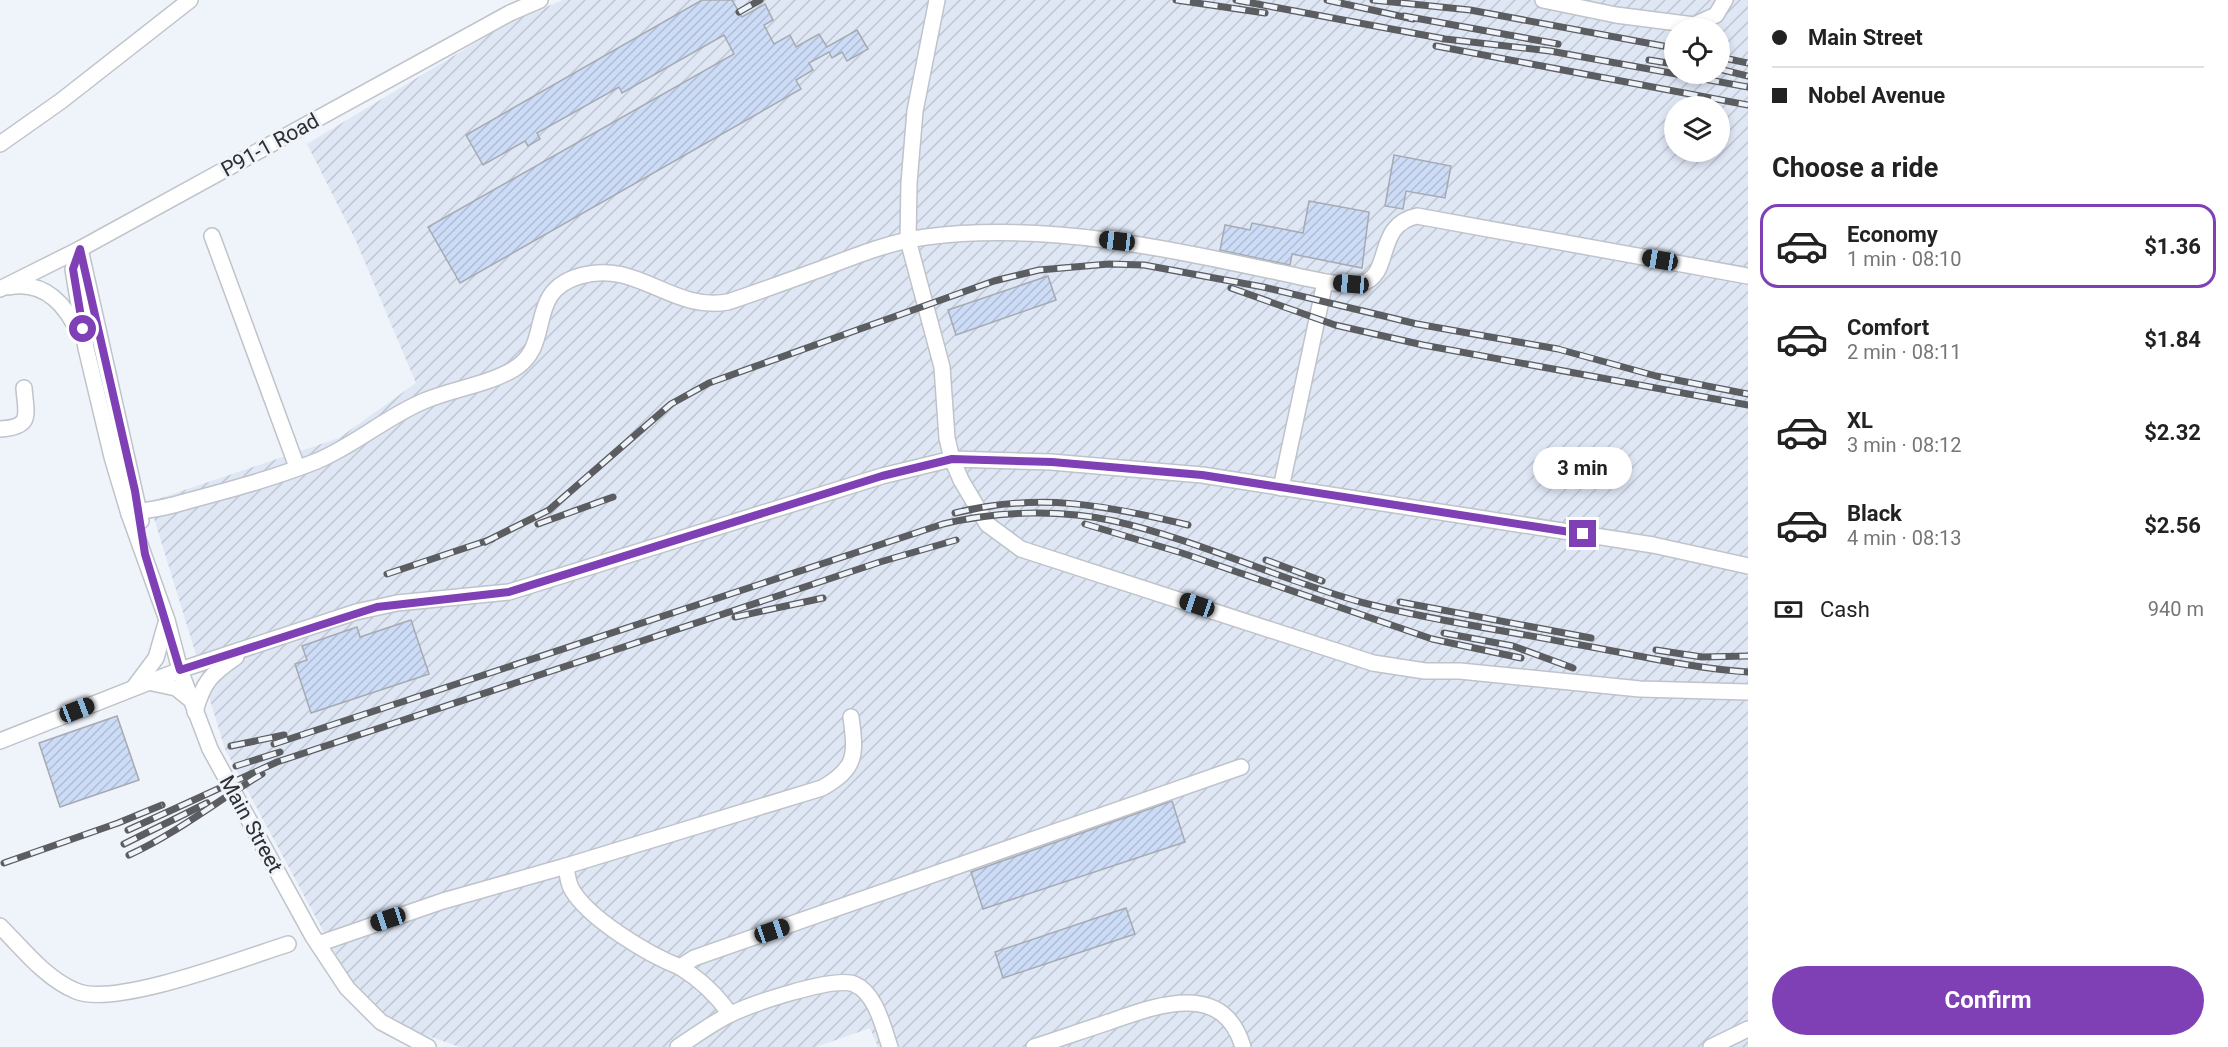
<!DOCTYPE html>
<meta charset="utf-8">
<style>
body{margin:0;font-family:Roboto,sans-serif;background:#f2f2f2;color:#222;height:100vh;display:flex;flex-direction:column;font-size:22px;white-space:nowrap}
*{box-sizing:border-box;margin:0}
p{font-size:20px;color:#767676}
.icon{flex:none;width:33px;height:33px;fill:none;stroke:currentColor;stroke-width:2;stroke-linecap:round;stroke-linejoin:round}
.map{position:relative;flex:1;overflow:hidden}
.details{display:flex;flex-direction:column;background:#fff;width:480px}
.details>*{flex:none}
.guide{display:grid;align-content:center;height:132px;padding:0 24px;background:#fff}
.fabs{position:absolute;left:1664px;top:18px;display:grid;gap:12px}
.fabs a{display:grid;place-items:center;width:66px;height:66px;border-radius:50%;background:#fff;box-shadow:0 3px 9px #0003;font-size:30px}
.end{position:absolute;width:27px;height:27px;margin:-14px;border:8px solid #7f40b5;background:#fff;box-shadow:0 0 0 3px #fff}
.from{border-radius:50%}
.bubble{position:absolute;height:42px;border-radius:21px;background:#fff;box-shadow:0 3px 9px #0003;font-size:20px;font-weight:700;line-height:42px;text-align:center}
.car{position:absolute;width:18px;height:36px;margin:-18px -9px;border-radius:8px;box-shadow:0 0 4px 2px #0007;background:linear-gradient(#222 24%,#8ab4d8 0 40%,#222 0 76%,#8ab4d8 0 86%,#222 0)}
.guide b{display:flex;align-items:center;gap:21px;height:57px;font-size:22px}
.guide b+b{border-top:2px solid #e0e0e0}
.guide i{width:15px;height:15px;background:#222}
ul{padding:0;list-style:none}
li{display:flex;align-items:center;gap:18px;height:84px;margin:0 12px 9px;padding:0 12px;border:3px solid transparent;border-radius:18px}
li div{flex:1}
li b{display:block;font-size:22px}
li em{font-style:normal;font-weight:700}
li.current{border-color:#7f40b5}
li>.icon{width:54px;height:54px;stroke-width:1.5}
h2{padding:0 24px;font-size:27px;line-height:72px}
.pay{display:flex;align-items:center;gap:15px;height:66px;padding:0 24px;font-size:22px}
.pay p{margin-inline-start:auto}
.primary-button{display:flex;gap:12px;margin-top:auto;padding:12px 24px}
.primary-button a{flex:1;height:69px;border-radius:36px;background:#7f40b5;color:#fff;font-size:24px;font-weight:700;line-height:69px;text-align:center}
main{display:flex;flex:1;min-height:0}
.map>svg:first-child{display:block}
</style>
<main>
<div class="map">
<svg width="1748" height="1047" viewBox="0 0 1748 1047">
<defs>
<pattern id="industrial-furrows" width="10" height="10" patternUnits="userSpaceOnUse" patternTransform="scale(1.5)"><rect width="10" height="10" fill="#dfe7f5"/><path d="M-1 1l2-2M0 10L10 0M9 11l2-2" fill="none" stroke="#c0c6d2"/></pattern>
<pattern id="building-hatch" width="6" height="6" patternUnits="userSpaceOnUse" patternTransform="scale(1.5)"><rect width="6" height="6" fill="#ccdbf6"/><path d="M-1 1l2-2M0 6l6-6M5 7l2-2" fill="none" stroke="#b0bcd3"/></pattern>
</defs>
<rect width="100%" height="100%" fill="#eff3fa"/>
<path fill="url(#industrial-furrows)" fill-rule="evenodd" d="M563,0H1748V1047H878L870,1028L816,1047H460L399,1026L355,990L225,749L149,502L339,438L416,383L355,239L307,144L510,22ZM1674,28H1719V74H1674ZM1674,106H1719V152H1674Z"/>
<g fill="url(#building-hatch)" stroke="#a6aab1" stroke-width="1.5">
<path d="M702,0H732L742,17L765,4L773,20L764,25L774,44L790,35L796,47L819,34L827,47L857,30L868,49L847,61L842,52L832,58L829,52L809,63L813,70L796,80L801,89L460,283L428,227L734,54L724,35L622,93L619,87L537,133L540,139L528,146L525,141L483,165L466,135Z"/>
<path d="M1394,155L1451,166L1445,198L1406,191L1403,209L1385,206Z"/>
<path d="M1309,201L1369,212L1362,268L1292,254L1290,265L1220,250L1225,225L1250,230L1252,223L1303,233Z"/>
<path d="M1048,276L1056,300L956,335L948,310Z"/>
<path d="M411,620L429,674L311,713L295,664L307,660L302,646L357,627L360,637Z"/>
<path d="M117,716L139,780L60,807L39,743Z"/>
<path d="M1172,801L1185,842L983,909L971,872Z"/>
<path d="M1126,908L1135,934L1003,978L995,952Z"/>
</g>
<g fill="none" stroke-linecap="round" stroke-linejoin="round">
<defs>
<g id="minor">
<path d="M937,0L915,111L909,183L908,240L942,367L947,438L952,459L961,480L987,524L1021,549L1373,663L1425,671H1460L1640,689L1748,692"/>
<path d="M1543,0L1616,15L1694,25L1716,15L1725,0"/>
<path d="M0,144L61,101L190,0"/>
<path d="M212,236L297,467"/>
<path d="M80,249L73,269L86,348L112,457L129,514L167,620L180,670L210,749L312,935L347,988L381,1022L428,1047"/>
<path d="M80,249L141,521"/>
<path d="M9,287C45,280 66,305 79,334"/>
<path d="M0,289L80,249L510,13L540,0"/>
<path d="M0,429C33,427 26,415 24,388"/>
<path d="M1281,488L1325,282"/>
<path d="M129,514C142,510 155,510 169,506C218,493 269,480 317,461C355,445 386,417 424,401C452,389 487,385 514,369C555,344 524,292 580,276C637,259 671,312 728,302C758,292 788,281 818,270C853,257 888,242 926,237C1059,220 1195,255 1325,282C1336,283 1351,286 1362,283C1393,275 1374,225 1417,216L1748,276"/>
<path d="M148,682L176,688L191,700"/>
<path d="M135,686L156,658L166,623"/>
<path d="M195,712C203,682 211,674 236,657"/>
<path d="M0,741L180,670L356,612L397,603L509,592L882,476L952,459L1051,462L1202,475L1653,545L1748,566"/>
<path d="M566,866L822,788C857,768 856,755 851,717"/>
<path d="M0,926C22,948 46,979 76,991C115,1008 244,958 288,944"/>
<path d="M318,944L443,901L566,866C567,873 568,882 571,888C587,918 649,955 680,967L694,958L1241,767"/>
<path d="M680,967C701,980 716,994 730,1014"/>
<path d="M678,1047C695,1036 712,1023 729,1015C751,1004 833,976 854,984C876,993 883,1027 890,1047"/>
<path d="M1034,1047C1059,1039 1084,1030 1109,1022C1155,1006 1223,979 1243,1047"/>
<path d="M1711,1047L1748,1029"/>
</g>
</defs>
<use href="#minor" stroke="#bfc3ca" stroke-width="18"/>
<use href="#minor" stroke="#fff" stroke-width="15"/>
<defs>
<g id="rail">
<path d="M1176,0L1265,13"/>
<path d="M1236,0L1445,39L1550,51L1748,87"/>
<path d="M1327,0L1413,19"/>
<path d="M1373,0L1470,10L1674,48"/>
<path d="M739,12L760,0"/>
<path d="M1404,16L1558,44"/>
<path d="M1436,46L1748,105"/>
<path d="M1719,57L1748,63"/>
<path d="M1649,60L1674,64"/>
<path d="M1719,69L1748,76"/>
<path d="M1231,288L1335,325L1423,345L1748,405"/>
<path d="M955,513C1039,492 1105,505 1188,525"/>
<path d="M538,524L613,497"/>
<path d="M1085,524L1182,553L1432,639L1521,658"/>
<path d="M485,542L549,510L671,404L709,383L994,281L1039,270L1109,264L1144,265L1263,287L1417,324L1558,349L1656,376L1748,394"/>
<path d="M1266,560L1322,581"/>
<path d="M387,574L492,539"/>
<path d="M1400,602L1591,638"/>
<path d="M735,617L823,598"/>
<path d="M1444,633L1513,646L1573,668"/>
<path d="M1656,650L1702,657L1748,656"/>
<path d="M274,744L943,524C997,511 1059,509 1114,521C1198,540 1280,580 1364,603C1431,620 1501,630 1569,643C1628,653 1688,668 1748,672"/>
<path d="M231,746L284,735"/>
<path d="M236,766L280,752"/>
<path d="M128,830L277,762L880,562L956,540"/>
<path d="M124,844L207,803"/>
<path d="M129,855C177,833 217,801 262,774"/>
<path d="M4,863L118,823L162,805"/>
</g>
</defs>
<use href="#rail" stroke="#5b5d61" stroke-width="7"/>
<use href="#rail" stroke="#eff3fa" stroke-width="4.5" stroke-dasharray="14" stroke-linecap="butt"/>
</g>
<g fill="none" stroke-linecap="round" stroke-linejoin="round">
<path stroke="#7f40b5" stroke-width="8" d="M83,329L73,269L80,249L135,491L145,554L180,670L377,607L509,592L882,476L952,459L1052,462L1202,475L1583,534"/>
</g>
<g text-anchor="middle" stroke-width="6" stroke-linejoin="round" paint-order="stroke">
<g font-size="21" fill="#2e2f32" stroke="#eff3fa">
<text transform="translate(270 145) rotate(-29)" y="7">P91-1 Road</text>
<text transform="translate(251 824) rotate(61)" y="7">Main Street</text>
</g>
</g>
</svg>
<div class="fabs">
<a><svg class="icon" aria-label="locate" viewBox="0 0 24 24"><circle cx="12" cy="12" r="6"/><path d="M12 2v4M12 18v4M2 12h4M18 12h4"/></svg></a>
<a><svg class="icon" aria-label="layers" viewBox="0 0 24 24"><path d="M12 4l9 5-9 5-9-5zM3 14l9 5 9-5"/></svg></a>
</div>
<i class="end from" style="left:83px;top:329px"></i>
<i class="end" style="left:1583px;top:534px"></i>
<div class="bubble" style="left:1533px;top:447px;width:99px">3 min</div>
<i class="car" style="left:1117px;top:241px;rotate:277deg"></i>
<i class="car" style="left:1660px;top:260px;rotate:280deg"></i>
<i class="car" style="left:1351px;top:284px;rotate:275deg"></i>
<i class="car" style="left:1197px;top:605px;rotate:289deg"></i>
<i class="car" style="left:77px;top:710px;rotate:69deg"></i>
<i class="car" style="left:388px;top:919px;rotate:252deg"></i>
<i class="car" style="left:772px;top:931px;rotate:71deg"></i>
</div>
<section class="details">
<div class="guide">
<b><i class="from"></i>Main Street</b>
<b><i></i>Nobel Avenue</b>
</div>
<h2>Choose a ride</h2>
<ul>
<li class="current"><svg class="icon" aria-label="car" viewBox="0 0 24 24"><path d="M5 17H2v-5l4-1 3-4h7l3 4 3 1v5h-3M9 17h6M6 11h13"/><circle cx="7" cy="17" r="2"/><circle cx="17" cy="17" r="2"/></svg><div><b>Economy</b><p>1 min · 08:10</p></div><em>$1.36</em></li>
<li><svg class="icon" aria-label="car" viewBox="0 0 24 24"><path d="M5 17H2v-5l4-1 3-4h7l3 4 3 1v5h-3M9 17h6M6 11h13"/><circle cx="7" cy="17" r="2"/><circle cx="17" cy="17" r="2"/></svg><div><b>Comfort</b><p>2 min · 08:11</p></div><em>$1.84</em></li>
<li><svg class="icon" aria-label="car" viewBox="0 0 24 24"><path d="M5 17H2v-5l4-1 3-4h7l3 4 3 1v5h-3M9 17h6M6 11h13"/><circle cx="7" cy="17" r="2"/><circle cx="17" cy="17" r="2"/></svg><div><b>XL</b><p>3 min · 08:12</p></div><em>$2.32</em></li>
<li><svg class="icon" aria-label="car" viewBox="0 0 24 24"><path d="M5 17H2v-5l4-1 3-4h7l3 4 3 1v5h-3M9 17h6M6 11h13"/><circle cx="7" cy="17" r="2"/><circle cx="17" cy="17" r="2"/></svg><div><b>Black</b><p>4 min · 08:13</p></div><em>$2.56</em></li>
</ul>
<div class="pay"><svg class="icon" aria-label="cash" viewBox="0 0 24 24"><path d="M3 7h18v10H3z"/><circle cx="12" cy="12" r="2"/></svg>Cash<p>940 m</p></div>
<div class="primary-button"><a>Confirm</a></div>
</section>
</main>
